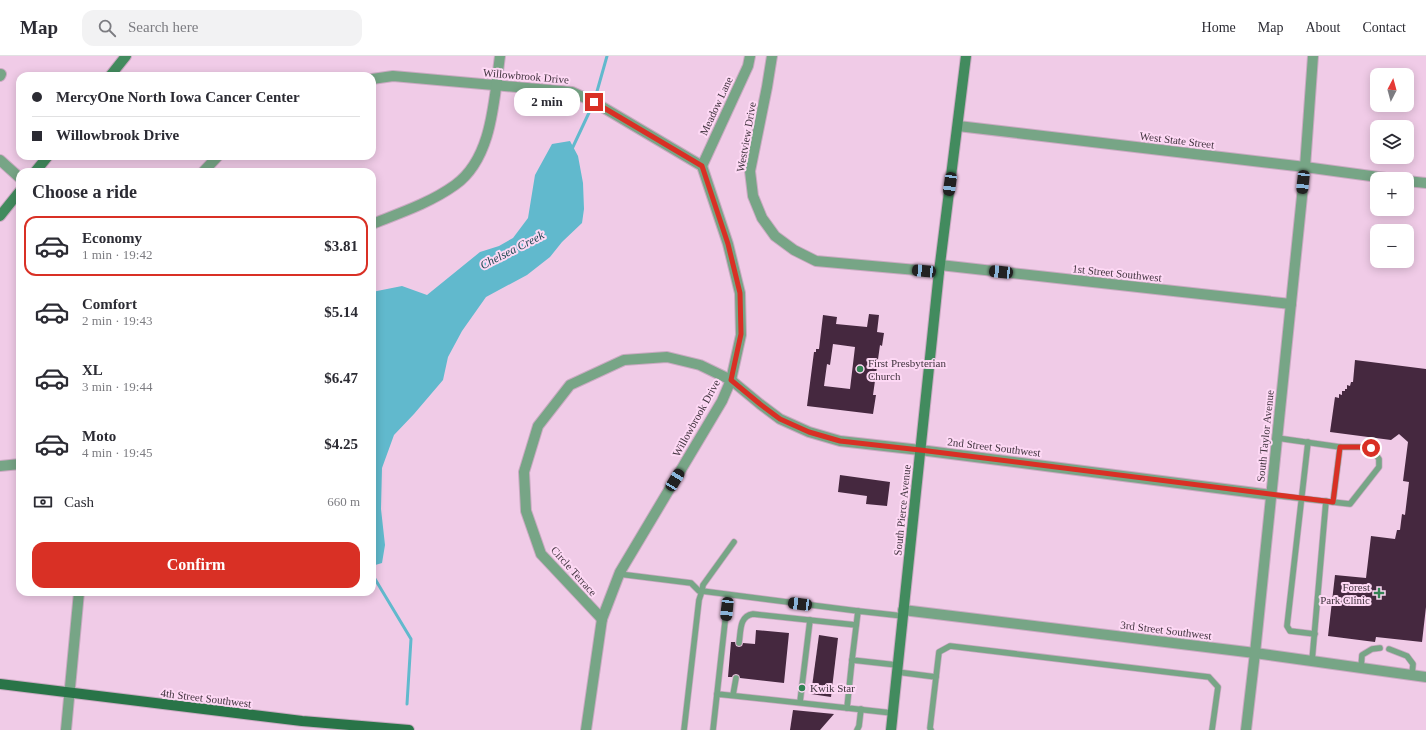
<!DOCTYPE html>
<meta charset="utf-8">
<style>
body{margin:0;font-family:"Times New Roman",serif;background:#f2f2f3;color:#2b2b33;height:100vh;display:flex;flex-direction:column;font-size:15px;white-space:nowrap}
*{box-sizing:border-box;margin:0}
p{font-size:13px;color:#7c7c81}
.icon{flex:none;width:22px;height:22px;fill:none;stroke:currentColor;stroke-width:2;stroke-linecap:round;stroke-linejoin:round}
.map{position:relative;flex:1;overflow:hidden}
.drawer{position:absolute;left:16px;top:112px;width:360px;height:428px;display:flex;flex-direction:column;background:#fff;border-radius:12px;box-shadow:0 2px 10px #0003}
.drawer>*{flex:none}
.hud{position:absolute;left:16px;top:16px;width:360px;height:88px;border-radius:12px;box-shadow:0 2px 10px #0003;display:grid;align-content:center;height:88px;padding:0 16px;background:#fff}
.needle{width:26px;rotate:6deg}
.buttons{position:absolute;left:1370px;top:12px;display:grid;gap:8px}
.buttons a{display:grid;place-items:center;width:44px;height:44px;border-radius:8px;background:#fff;box-shadow:0 2px 10px #0003;font-size:20px}
.end{position:absolute;width:18px;height:18px;margin:-9px;border:5px solid #d93025;background:#fff;box-shadow:0 0 0 2px #fff}
.from{border-radius:50%}
.bubble{position:absolute;height:28px;border-radius:12px;background:#fff;box-shadow:0 2px 10px #0003;font-size:13px;font-weight:700;line-height:28px;text-align:center}
.car{position:absolute;width:12px;height:24px;margin:-12px -6px;border-radius:5px;box-shadow:0 0 3px 1px #0007;background:linear-gradient(#222 24%,#8ab4d8 0 40%,#222 0 76%,#8ab4d8 0 86%,#222 0)}
.hud b{display:flex;align-items:center;gap:14px;height:38px;font-size:15px}
.hud b+b{border-top:1px solid #e1e1e2}
.hud i{width:10px;height:10px;background:#2b2b33}
ul{padding:0;list-style:none}
li{display:flex;align-items:center;gap:12px;height:60px;margin:0 8px 6px;padding:0 8px;border:2px solid transparent;border-radius:12px}
li div{flex:1}
li b{display:block;font-size:15px}
li em{font-style:normal;font-weight:700}
li.current{border-color:#d93025}
li>.icon{width:36px;height:36px;stroke-width:1.5}
h2{padding:0 16px;font-size:18px;line-height:48px}
.pay{display:flex;align-items:center;gap:10px;height:44px;padding:0 16px;font-size:15px}
.pay p{margin-inline-start:auto}
.primary-button{display:flex;gap:8px;margin-top:auto;padding:8px 16px}
.primary-button a{flex:1;height:46px;border-radius:12px;background:#d93025;color:#fff;font-size:16px;font-weight:700;line-height:46px;text-align:center}
header{display:flex;align-items:center;gap:24px;box-sizing:border-box;height:56px;padding:0 20px;background:#fff;border-bottom:1px solid #e1e1e2}
header strong{font-size:19px}
nav{display:flex;gap:22px;margin-inline-start:auto;font-size:14px}
.search{width:280px;height:36px;background:#f2f2f3;display:flex;align-items:center;gap:10px;box-sizing:border-box;padding:0 14px;border-radius:12px;color:#7c7c81;font-size:15px}
.map>svg:first-child{display:block}
</style>
<header>
<strong>Map</strong>
<div class="search"><svg class="icon" aria-label="search" viewBox="0 0 24 24"><circle cx="10" cy="10" r="6"/><path d="M15 15l6 6"/></svg>Search here</div>
<nav><a>Home</a><a>Map</a><a>About</a><a>Contact</a></nav>
</header>
<div class="map">
<svg width="1426" height="674" viewBox="0 0 1426 674">
<rect width="100%" height="100%" fill="#f0cbe7"/>
<path fill="#61b9cd" d="M570,85L578,100L583,127L584,153L582,167L562,186L550,201L527,219L486,241L462,275L448,301L443,324L414,358L394,379L382,412L381,453L385,489L382,507L372,510V236L402,230L427,239L480,196L499,190L513,182L528,162L535,119L552,88Z"/>
<g fill="none" stroke-linecap="round" stroke-linejoin="round">
<g stroke="#61b9cd" stroke-width="3">
<path d="M571,95L594,46L607,0"/>
<path d="M372,518L411,583L407,648"/>
</g>
</g>
<g fill="#45283f" fill-rule="evenodd">
<path d="M869,258L879,259L877,276L884,277L882,290L880,289L873,339H876L873,358L807,350L814,296H816V293H819L823,259L837,261L836,268L867,271ZM833,288L855,291L850,333L824,330L827,308L830,309Z"/>
<path d="M1355,304L1426,313V551L1422,586L1376,581L1375,586L1328,580L1335,519L1366,522L1371,480L1395,483L1397,474H1400L1402,458L1405,459L1409,426L1403,425L1408,386L1399,378L1391,384L1330,376L1335,341L1339,342V338L1342,339V335H1345V333H1347V329L1350,330L1351,326H1353Z"/>
<path d="M840,419L890,426L887,450L866,448L867,440L838,436Z"/>
<path d="M756,574L789,577L784,627L740,622L739,619L736,618L733,619L732,621H728L731,586H735L736,590L739,591L742,590L743,587L755,588Z"/>
<path d="M819,579L838,582L831,641L811,638Z"/>
<path d="M793,654L834,658L820,674H790Z"/>
</g>
<g fill="none" stroke-linecap="round" stroke-linejoin="round">
<defs>
<g id="lane">
<path d="M1308,386L1287,570L1290,575L1315,578"/>
<path d="M1271,439L1350,448L1379,411V403L1371,392L1359,391H1340L1277,382"/>
<path d="M1333,446L1340,391"/>
<path d="M734,486L703,529L702,535L858,555"/>
<path d="M619,518L691,527L699,535H702L699,544L684,674"/>
<path d="M739,587C741,575 739,560 753,558L856,569"/>
<path d="M1389,593L1407,600L1413,608L1412,619"/>
<path d="M852,604L847,652L892,657"/>
<path d="M1312,605L1326,445"/>
<path d="M897,609L852,604L858,555L903,560"/>
<path d="M1361,612L1362,599L1372,593L1380,592"/>
<path d="M897,616L936,621"/>
<path d="M717,638L728,539"/>
<path d="M733,639L736,622"/>
<path d="M800,646L810,564"/>
<path d="M713,674L717,638L847,652"/>
<path d="M857,674L859,670L861,653"/>
<path d="M931,674L930,672L939,596L950,590L1209,621L1218,631L1212,674"/>
</g>
<g id="street">
<path d="M772,0L767,31L750,115L753,140L762,162L775,180L794,194L816,205L939,216"/>
<path d="M0,20L1,18"/>
<path d="M372,23L393,20L572,36L594,46L702,110L728,188L740,237L741,279L731,324L722,345L620,516L602,563L586,674"/>
<path d="M958,70L1305,111L1393,123"/>
<path d="M0,104L20,122"/>
<path d="M702,110L748,10L750,0"/>
<path d="M203,116L218,100"/>
<path d="M1407,125L1426,127"/>
<path d="M372,168C400,157 430,147 455,129C493,102 494,42 500,0"/>
<path d="M940,209L1291,248"/>
<path d="M0,410L20,408"/>
<path d="M903,554L1255,597L1426,621"/>
<path d="M602,563L541,498L526,455L524,416L538,370L570,329L624,304L667,301L700,309L731,324L760,348L780,363L809,376L840,385L920,394L1271,439"/>
<path d="M66,674L79,536"/>
<path d="M1246,674L1255,597L1305,111L1313,0"/>
</g>
<g id="secondary">
<path d="M110,20L126,0"/>
<path d="M35,116L48,100"/>
<path d="M0,160L20,135"/>
<path d="M891,674L939,216L966,0"/>
</g>
<path id="primary" d="M0,628L302,665L409,674"/>
</defs>
<use href="#lane" stroke="#caaac2" stroke-width="7"/>
<use href="#street" stroke="#caaac2" stroke-width="12"/>
<use href="#secondary" stroke="#caaac2" stroke-width="12"/>
<use href="#primary" stroke="#caaac2" stroke-width="12"/>
<use href="#lane" stroke="#77a586" stroke-width="5.5"/>
<use href="#street" stroke="#77a586" stroke-width="10"/>
<use href="#secondary" stroke="#428b5e" stroke-width="10"/>
<use href="#primary" stroke="#297448" stroke-width="10"/>
</g>
<g fill="none" stroke-linecap="round" stroke-linejoin="round">
<path stroke="#d93025" stroke-width="5" d="M594,46L702,110L728,188L740,237L741,278L731,324L760,348L780,363L809,376L840,385L920,394L1333,446L1340,391H1359L1371,392"/>
</g>
<g fill="#338354" stroke="#fdd8f4" stroke-width="1.5">
<circle cx="860" cy="313" r="4"/>
<path d="M1377 531h4v4h4v4h-4v4h-4v-4h-4v-4h4z"/>
<circle cx="802" cy="632" r="4"/>
</g>
<g text-anchor="middle" stroke-width="4" stroke-linejoin="round" paint-order="stroke">
<g font-size="11" fill="#42343f" stroke="#fdd8f4">
<text transform="translate(526 20) rotate(5)" y="4">Willowbrook Drive</text>
<text transform="translate(716 50) rotate(-65)" y="4">Meadow Lane</text>
<text transform="translate(746 81) rotate(-80)" y="4">Westview Drive</text>
<text transform="translate(1177 84) rotate(7)" y="4">West State Street</text>
<text transform="translate(1117 217) rotate(6)" y="4">1st Street Southwest</text>
<text transform="translate(696 362) rotate(-61)" y="4">Willowbrook Drive</text>
<text transform="translate(1265 380) rotate(-84)" y="4">South Taylor Avenue</text>
<text transform="translate(994 391) rotate(7)" y="4">2nd Street Southwest</text>
<text transform="translate(902 454) rotate(-84)" y="4">South Pierce Avenue</text>
<text transform="translate(574 515) rotate(48)" y="4">Circle Terrace</text>
<text transform="translate(1166 574) rotate(7)" y="4">3rd Street Southwest</text>
<text transform="translate(206 642) rotate(7)" y="4">4th Street Southwest</text>
</g>
<g font-size="11" fill="#42343f" stroke="#fdd8f4" text-anchor="start">
<text x="868" y="311">First Presbyterian<tspan x="868" dy="13">Church</tspan></text>
<text x="1370" y="535" text-anchor="end">Forest<tspan x="1370" dy="13">Park Clinic</tspan></text>
<text x="810" y="636">Kwik Star</text>
</g>
<g font-size="12" font-style="italic" fill="#224a53" stroke="#fdd8f4">
<text transform="translate(512 194) rotate(-27)" y="4">Chelsea Creek</text>
</g>
</g>
</svg>
<div class="buttons">
<a><svg class="needle" viewBox="-14 -14 28 28"><path d="M0-13l5 13h-10z" fill="#e53935"/><path d="M0 13l5-13h-10z" fill="#7c7c81"/></svg></a>
<a><svg class="icon" aria-label="layers" viewBox="0 0 24 24"><path d="M12 4l9 5-9 5-9-5zM3 14l9 5 9-5"/></svg></a>
<a>+</a>
<a>−</a>
</div>
<i class="end from" style="left:1371px;top:392px"></i>
<i class="end" style="left:594px;top:46px"></i>
<div class="bubble" style="left:514px;top:32px;width:66px">2 min</div>
<i class="car" style="left:1303px;top:126px;rotate:186deg"></i>
<i class="car" style="left:950px;top:128px;rotate:188deg"></i>
<i class="car" style="left:924px;top:215px;rotate:275deg"></i>
<i class="car" style="left:1001px;top:216px;rotate:276deg"></i>
<i class="car" style="left:675px;top:424px;rotate:31deg"></i>
<i class="car" style="left:800px;top:548px;rotate:277deg"></i>
<i class="car" style="left:727px;top:553px;rotate:186deg"></i>
<div class="hud">
<b><i class="from"></i>MercyOne North Iowa Cancer Center</b>
<b><i></i>Willowbrook Drive</b>
</div>
<section class="drawer">
<h2>Choose a ride</h2>
<ul>
<li class="current"><svg class="icon" aria-label="car" viewBox="0 0 24 24"><path d="M5 17H2v-5l4-1 3-4h7l3 4 3 1v5h-3M9 17h6M6 11h13"/><circle cx="7" cy="17" r="2"/><circle cx="17" cy="17" r="2"/></svg><div><b>Economy</b><p>1 min · 19:42</p></div><em>$3.81</em></li>
<li><svg class="icon" aria-label="car" viewBox="0 0 24 24"><path d="M5 17H2v-5l4-1 3-4h7l3 4 3 1v5h-3M9 17h6M6 11h13"/><circle cx="7" cy="17" r="2"/><circle cx="17" cy="17" r="2"/></svg><div><b>Comfort</b><p>2 min · 19:43</p></div><em>$5.14</em></li>
<li><svg class="icon" aria-label="car" viewBox="0 0 24 24"><path d="M5 17H2v-5l4-1 3-4h7l3 4 3 1v5h-3M9 17h6M6 11h13"/><circle cx="7" cy="17" r="2"/><circle cx="17" cy="17" r="2"/></svg><div><b>XL</b><p>3 min · 19:44</p></div><em>$6.47</em></li>
<li><svg class="icon" aria-label="car" viewBox="0 0 24 24"><path d="M5 17H2v-5l4-1 3-4h7l3 4 3 1v5h-3M9 17h6M6 11h13"/><circle cx="7" cy="17" r="2"/><circle cx="17" cy="17" r="2"/></svg><div><b>Moto</b><p>4 min · 19:45</p></div><em>$4.25</em></li>
</ul>
<div class="pay"><svg class="icon" aria-label="cash" viewBox="0 0 24 24"><path d="M3 7h18v10H3z"/><circle cx="12" cy="12" r="2"/></svg>Cash<p>660 m</p></div>
<div class="primary-button"><a>Confirm</a></div>
</section>
</div>
